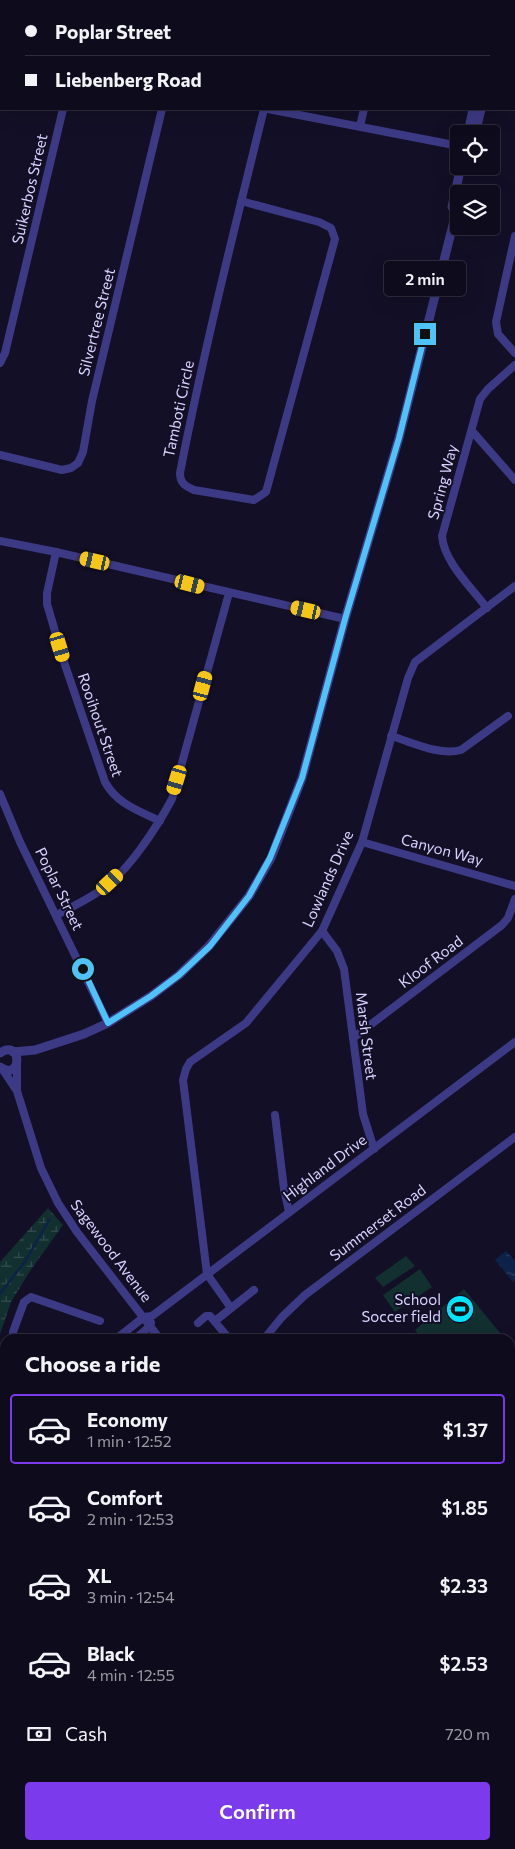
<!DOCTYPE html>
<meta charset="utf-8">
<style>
body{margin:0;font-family:Commissioner,sans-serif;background:#171425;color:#f1f3f6;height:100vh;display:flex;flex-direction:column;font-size:19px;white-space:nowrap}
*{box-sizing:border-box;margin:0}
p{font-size:16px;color:#9b9ba3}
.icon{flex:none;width:28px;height:28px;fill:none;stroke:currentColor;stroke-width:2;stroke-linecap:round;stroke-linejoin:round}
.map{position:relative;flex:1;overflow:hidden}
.panel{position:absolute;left:0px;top:1334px;width:515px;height:516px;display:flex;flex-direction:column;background:#0e0b1c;border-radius:15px 15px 0 0;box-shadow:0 5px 20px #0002,0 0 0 1px #2e2b3b}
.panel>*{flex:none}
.guide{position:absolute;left:0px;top:0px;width:515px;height:110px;box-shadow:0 5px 20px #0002,0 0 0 1px #2e2b3b;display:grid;align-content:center;height:110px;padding:0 25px;background:#0e0b1c}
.buttons{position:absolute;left:450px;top:125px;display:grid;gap:10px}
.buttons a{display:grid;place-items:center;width:50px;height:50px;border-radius:5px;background:#0e0b1c;box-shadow:0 5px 20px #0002,0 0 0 1px #2e2b3b;font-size:25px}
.end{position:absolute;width:22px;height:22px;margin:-11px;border:6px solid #4fc3f7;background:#111;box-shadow:0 0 0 2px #111}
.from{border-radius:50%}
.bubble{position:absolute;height:35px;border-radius:5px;background:#0e0b1c;box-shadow:0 5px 20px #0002,0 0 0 1px #2e2b3b;font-size:16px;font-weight:600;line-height:35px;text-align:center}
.car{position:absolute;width:15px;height:30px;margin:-15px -8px;border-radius:6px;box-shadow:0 0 4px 1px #0007;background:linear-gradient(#f5c518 24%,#345 0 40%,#f5c518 0 76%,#345 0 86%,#f5c518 0)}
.guide b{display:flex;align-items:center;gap:18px;height:48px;font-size:19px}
.guide b+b{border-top:1px solid #2e2b3b}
.guide i{width:12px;height:12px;background:#f1f3f6}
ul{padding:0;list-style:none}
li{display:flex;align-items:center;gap:15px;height:70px;margin:0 10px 8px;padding:0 15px;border:2px solid transparent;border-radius:5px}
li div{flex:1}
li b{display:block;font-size:19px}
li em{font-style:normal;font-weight:600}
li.on{border-color:#7c3aed}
li>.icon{width:45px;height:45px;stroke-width:1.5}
h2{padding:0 25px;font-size:22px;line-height:60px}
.pay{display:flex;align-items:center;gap:12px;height:55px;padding:0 25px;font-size:19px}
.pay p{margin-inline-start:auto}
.primary-button{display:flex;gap:10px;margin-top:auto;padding:10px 25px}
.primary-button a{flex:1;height:58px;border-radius:5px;background:#7c3aed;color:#fff;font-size:20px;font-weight:600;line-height:58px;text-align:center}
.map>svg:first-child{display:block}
</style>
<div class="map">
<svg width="515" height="1849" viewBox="0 0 515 1849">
<defs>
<pattern id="wetland-marsh" width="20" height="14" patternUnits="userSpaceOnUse" patternTransform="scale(1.25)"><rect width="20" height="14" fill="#12302f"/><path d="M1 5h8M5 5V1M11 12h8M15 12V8" fill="none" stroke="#344d4e"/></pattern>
<pattern id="water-ripples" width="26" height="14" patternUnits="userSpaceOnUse" patternTransform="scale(1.25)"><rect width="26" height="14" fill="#0c2248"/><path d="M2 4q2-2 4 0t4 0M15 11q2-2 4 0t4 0" fill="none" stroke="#2f4163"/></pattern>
</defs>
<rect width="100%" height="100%" fill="#130f26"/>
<g fill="url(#wetland-marsh)">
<path d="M48,1208L63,1225L30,1271L11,1302L0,1334V1262Z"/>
<path d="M510,1525L515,1530V1582L510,1586Z"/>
<path d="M0,1556L5,1559V1802L0,1801Z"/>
<path d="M515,1628V1782L510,1784V1630Z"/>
<path d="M239,1845H340C316,1849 264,1849 239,1845Z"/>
</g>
<g fill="#12302f">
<path d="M406,1256L415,1266L383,1287L375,1278Z"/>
<path d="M420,1269L432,1287L395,1312L383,1295Z"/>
<path d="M464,1289L505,1339H422L415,1330Z"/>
<path d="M510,1344L515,1350V1384L510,1388Z"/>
</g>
<path fill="url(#water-ripples)" d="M506,1251L515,1261V1280L513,1282L495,1260Z"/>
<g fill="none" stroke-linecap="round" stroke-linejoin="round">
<g stroke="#0c2248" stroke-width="2.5">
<path d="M0,1294L26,1260L49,1220"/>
<path d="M0,1733L5,1732"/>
<path d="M510,1738H515"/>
</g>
<g stroke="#3d3a85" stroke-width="8">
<path d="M0,56H1"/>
<path d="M514,102L515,103"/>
<path d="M268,109L459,146"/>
<path d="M360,126L364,109"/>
<path d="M241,201L319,222L331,228L335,239L266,492L254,500L194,490C185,486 180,483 180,473C204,350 234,230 264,109"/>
<path d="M515,236L496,322L498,334L515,353"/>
<path d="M0,363L5,353L63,109"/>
<path d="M472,431L515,480"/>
<path d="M0,455L62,470L71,468L78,463L83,452L92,401L162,109"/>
<path d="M0,541L56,552L345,619"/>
<path d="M56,552L47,593V604L65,665L105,782C117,804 139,811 160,821"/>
<path d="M487,608C471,587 444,562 442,536L480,399L488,389L515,365"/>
<path d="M391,736C412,742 439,756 461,750L508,716"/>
<path d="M0,794L20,842L108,1023"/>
<path d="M362,842L515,886"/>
<path d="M57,915C71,907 87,900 101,890C128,872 157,827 172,799L229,593"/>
<path d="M322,931L337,951L344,969L363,1114L374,1149"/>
<path d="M353,1038L502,925L508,918L515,899"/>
<path d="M3,1070L17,1091L41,1168L58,1203L77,1232L160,1339"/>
<path d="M17,1089V1064"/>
<path d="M275,1115L284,1189L289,1212"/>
<path d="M231,1308L207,1274L183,1080L186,1069L190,1062L246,1023L322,931L362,842L408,678L415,662L515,586"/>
<path d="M215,1321L254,1290"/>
<path d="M198,1323L206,1316H210L226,1335L227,1339"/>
<path d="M18,1339L13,1335V1332L24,1302L31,1297L100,1321"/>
<path d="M116,1339L144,1317L152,1316L515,1042"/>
<path d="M135,1339L150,1326L151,1323"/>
<path d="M264,1339L282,1317L305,1295L515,1137"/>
<path d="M0,1383L5,1385"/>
<path d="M0,1435L5,1437"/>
<path d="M0,1473L5,1459"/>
<path d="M0,1514L5,1516"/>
<path d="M0,1846L10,1849"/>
</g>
<g stroke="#3d3a85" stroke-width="9">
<path d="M352,0L359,1"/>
<path d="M495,1L496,0"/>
<path d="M507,1V0"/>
<path d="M514,23L515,24"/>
<path d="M514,35H515"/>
<path d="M514,43L515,42"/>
<path d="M468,134L473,109"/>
<path d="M475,134L481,109"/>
<path d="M452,207L461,166"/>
<path d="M13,1052L35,1050L84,1034L108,1023L151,996L179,975L209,946L249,896L271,858L302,778L345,619L399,438L459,201"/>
<path d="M0,1053C23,1038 22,1083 0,1067"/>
</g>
</g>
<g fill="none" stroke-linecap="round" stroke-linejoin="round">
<path stroke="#4fc3f7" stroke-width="6" d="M83,969L108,1023L151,996L179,975L210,946L249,896L270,858L302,778L345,619L399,438L425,334"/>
</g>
<defs>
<symbol id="stadium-disc" viewBox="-11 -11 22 22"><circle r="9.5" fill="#00e5ff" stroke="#130f26"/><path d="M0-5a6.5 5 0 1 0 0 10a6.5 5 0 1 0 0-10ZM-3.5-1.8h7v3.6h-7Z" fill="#111"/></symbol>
</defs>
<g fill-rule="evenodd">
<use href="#stadium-disc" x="444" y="1293" width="32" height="32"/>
</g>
<g text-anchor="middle" stroke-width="4" stroke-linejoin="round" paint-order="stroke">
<g font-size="15" fill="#d9d4ff" stroke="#130f26">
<text transform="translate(30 189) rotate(-77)" y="5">Suikerbos Street</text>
<text transform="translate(97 322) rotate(-76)" y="5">Silvertree Street</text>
<text transform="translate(179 409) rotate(-78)" y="5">Tamboti Circle</text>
<text transform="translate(443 482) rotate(-75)" y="5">Spring Way</text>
<text transform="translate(100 725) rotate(71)" y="5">Rooihout Street</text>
<text transform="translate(442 850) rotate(15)" y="5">Canyon Way</text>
<text transform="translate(328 879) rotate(-66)" y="5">Lowlands Drive</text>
<text transform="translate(59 889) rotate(64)" y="5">Poplar Street</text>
<text transform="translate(431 962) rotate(-37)" y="5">Kloof Road</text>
<text transform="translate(366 1036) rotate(83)" y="5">Marsh Street</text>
<text transform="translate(325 1168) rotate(-37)" y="5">Highland Drive</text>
<text transform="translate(378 1223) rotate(-37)" y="5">Summerset Road</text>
<text transform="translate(111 1251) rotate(53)" y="5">Sagewood Avenue</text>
</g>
<g font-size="15" fill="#d9d4ff" stroke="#130f26" text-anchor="end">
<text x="441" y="1305">School<tspan x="441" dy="17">Soccer field</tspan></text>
</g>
</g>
</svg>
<div class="buttons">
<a><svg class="icon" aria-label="locate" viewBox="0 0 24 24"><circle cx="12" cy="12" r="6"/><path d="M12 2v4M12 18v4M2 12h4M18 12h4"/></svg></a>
<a><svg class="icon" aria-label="layers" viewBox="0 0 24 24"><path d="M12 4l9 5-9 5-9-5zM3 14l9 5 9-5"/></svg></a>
</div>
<i class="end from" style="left:83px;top:969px"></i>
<i class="end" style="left:425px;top:334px"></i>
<div class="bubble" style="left:384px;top:261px;width:82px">2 min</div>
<i class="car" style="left:95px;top:561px;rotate:283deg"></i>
<i class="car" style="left:190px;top:584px;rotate:104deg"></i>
<i class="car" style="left:306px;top:610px;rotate:283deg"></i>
<i class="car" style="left:60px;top:647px;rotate:163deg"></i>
<i class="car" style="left:203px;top:686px;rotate:15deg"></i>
<i class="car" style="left:177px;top:780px;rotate:197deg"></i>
<i class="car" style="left:110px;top:882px;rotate:47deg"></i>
<div class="guide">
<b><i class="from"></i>Poplar Street</b>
<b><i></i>Liebenberg Road</b>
</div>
<section class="panel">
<h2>Choose a ride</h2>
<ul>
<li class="on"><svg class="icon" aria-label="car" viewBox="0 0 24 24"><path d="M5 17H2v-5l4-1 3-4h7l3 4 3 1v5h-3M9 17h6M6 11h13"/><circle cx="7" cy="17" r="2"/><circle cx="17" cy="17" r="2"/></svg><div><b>Economy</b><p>1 min · 12:52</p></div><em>$1.37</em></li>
<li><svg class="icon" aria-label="car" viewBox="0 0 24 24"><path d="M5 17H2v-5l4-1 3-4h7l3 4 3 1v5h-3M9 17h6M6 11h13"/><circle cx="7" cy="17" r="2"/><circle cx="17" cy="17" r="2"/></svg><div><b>Comfort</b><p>2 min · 12:53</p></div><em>$1.85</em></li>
<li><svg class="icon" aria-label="car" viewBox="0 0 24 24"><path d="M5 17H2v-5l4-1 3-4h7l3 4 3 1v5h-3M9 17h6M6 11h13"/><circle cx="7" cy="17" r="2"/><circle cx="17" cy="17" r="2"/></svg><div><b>XL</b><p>3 min · 12:54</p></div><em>$2.33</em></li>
<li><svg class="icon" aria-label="car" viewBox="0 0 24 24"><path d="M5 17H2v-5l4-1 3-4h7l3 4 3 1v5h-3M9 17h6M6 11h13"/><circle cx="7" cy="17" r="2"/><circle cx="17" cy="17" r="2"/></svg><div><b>Black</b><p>4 min · 12:55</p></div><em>$2.53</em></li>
</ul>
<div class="pay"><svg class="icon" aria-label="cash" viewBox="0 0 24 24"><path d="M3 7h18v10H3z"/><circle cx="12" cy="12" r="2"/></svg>Cash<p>720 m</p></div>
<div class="primary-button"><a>Confirm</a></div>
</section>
</div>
